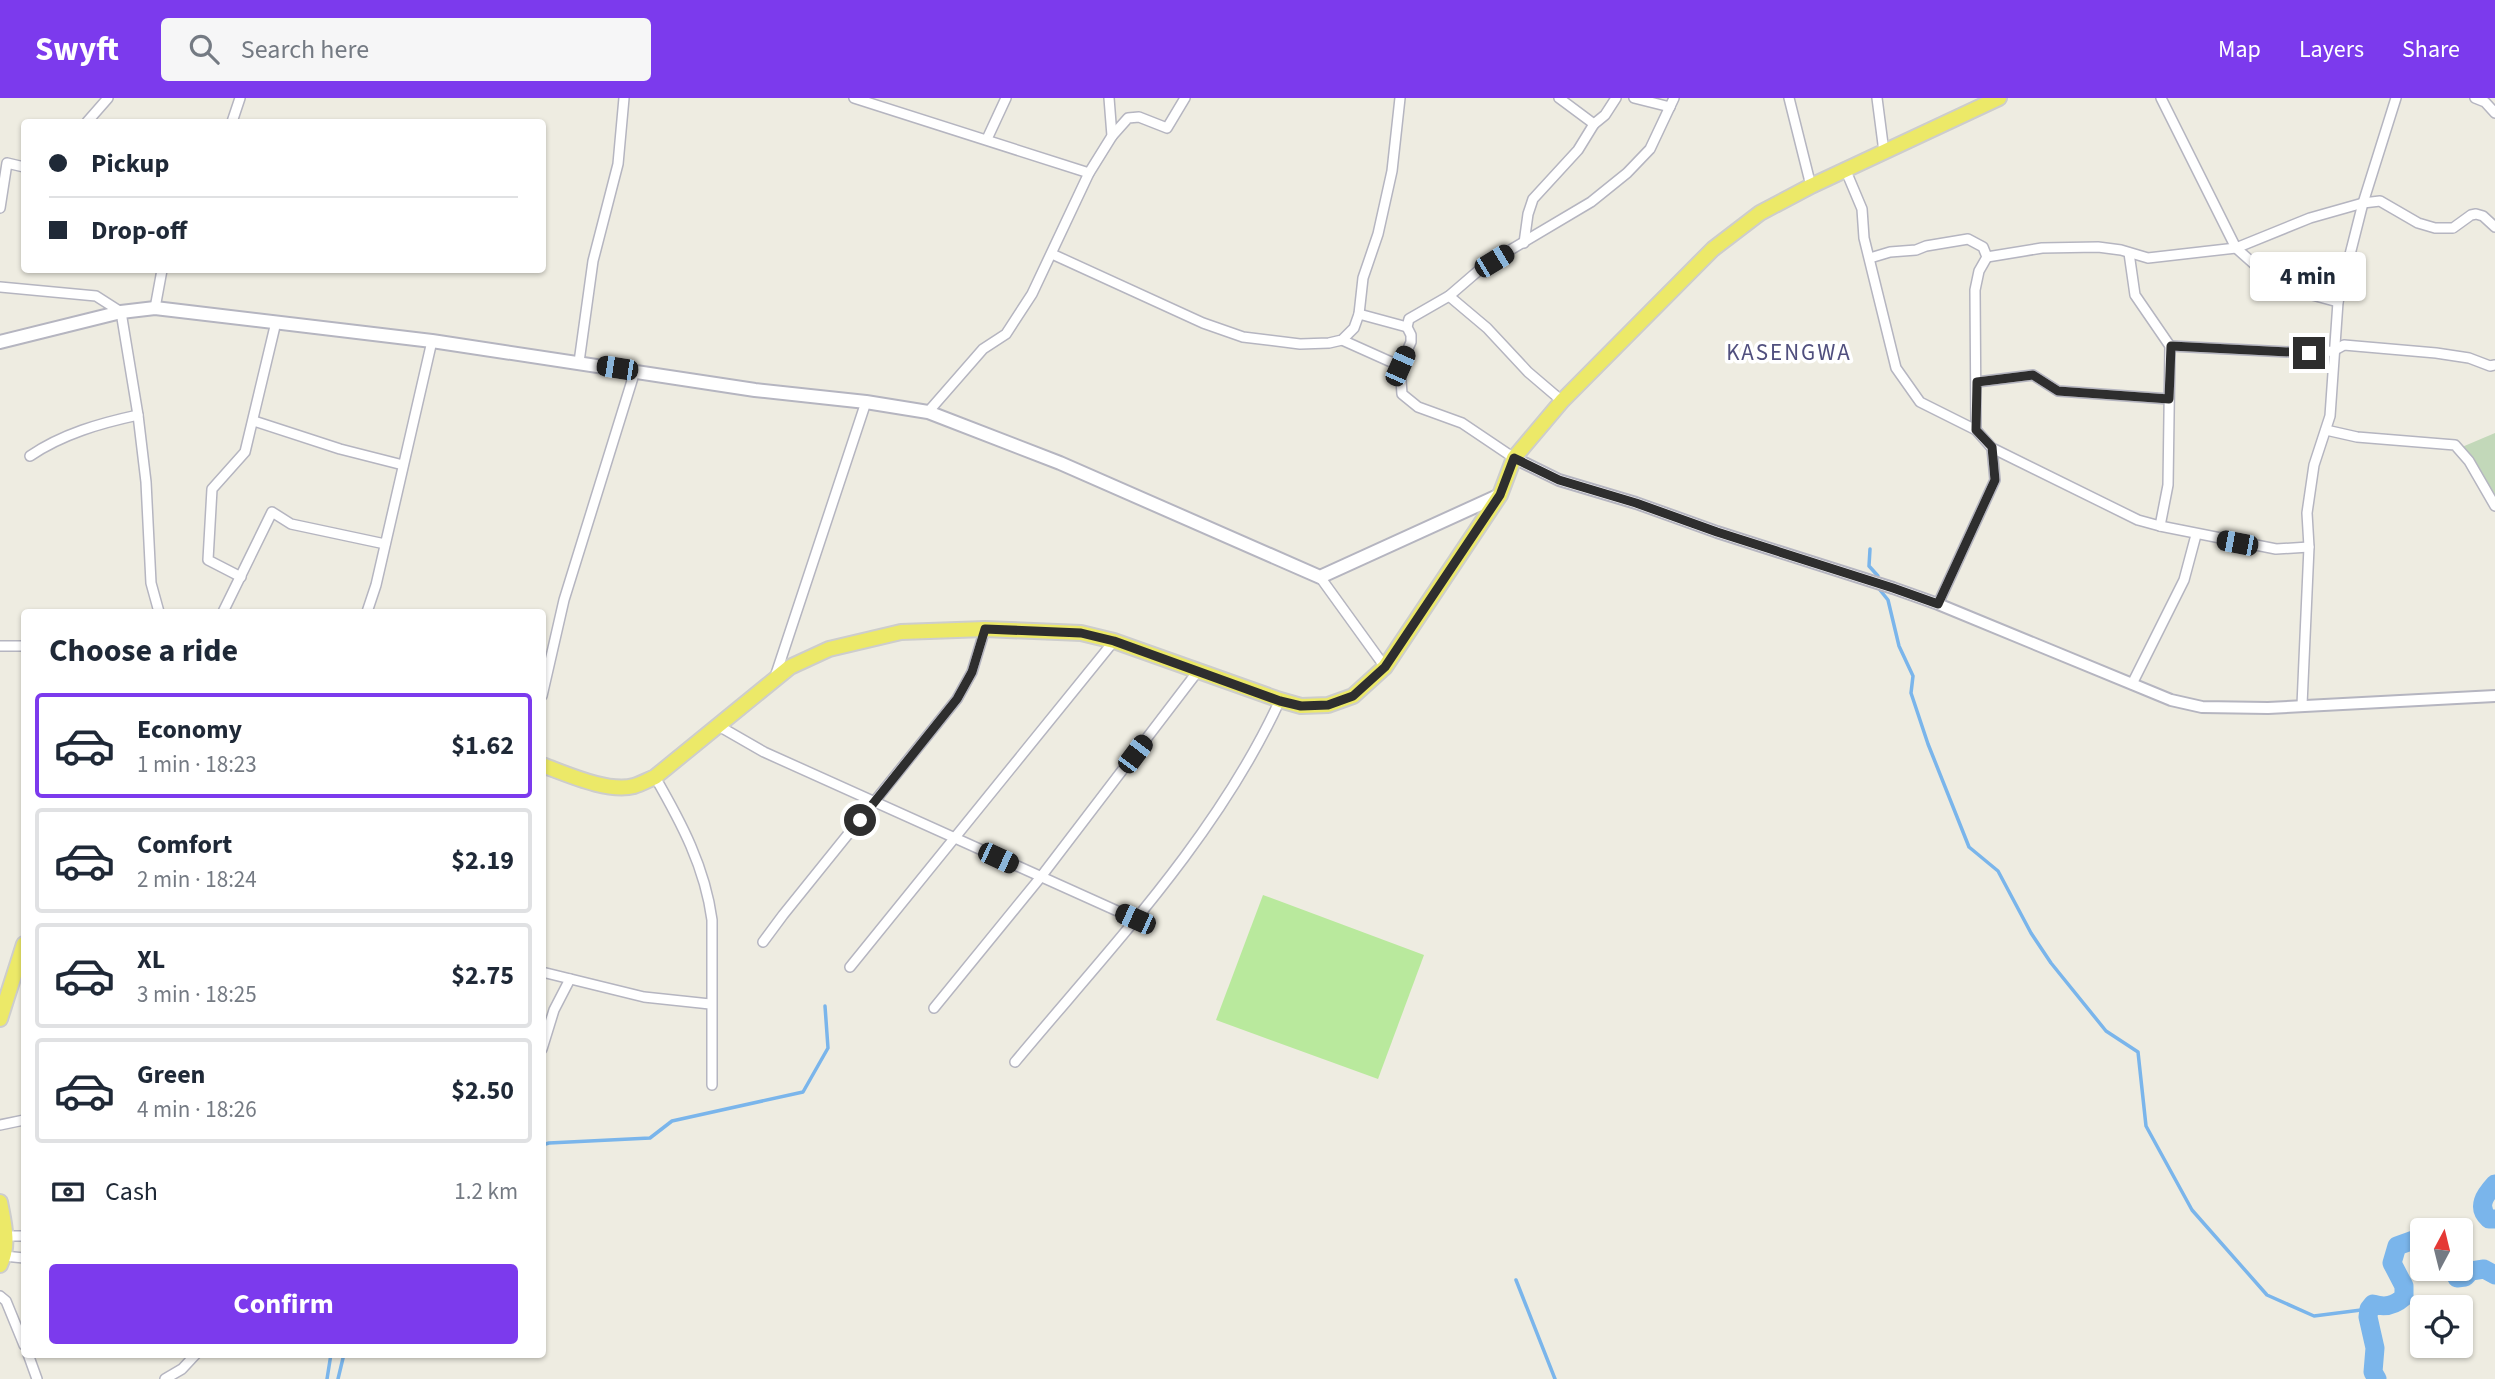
<!DOCTYPE html>
<meta charset="utf-8">
<style>
body{margin:0;font-family:"Source Sans 3",sans-serif;background:#f6f6f7;color:#1f2937;height:100vh;display:flex;flex-direction:column;font-size:26px;white-space:nowrap}
*{box-sizing:border-box;margin:0}
p{font-size:23px;color:#747a83}
.icon{flex:none;width:38px;height:38px;fill:none;stroke:currentColor;stroke-width:2;stroke-linecap:round;stroke-linejoin:round}
.map{position:relative;flex:1;overflow:hidden}
.side{position:absolute;left:21px;top:511px;width:525px;height:749px;display:flex;flex-direction:column;background:#fff;border-radius:7px;box-shadow:0 2px 5px #0004}
.side>*{flex:none}
.top-card{position:absolute;left:21px;top:21px;width:525px;height:154px;border-radius:7px;box-shadow:0 2px 5px #0004;display:grid;align-content:center;height:154px;padding:0 28px;background:#fff}
.needle{width:46px;rotate:7deg}
.controls{position:absolute;left:2410px;top:1120px;display:grid;gap:14px}
.controls a{display:grid;place-items:center;width:63px;height:63px;border-radius:7px;background:#fff;box-shadow:0 2px 5px #0004;font-size:35px}
.end{position:absolute;width:32px;height:32px;margin:-16px;border:9px solid #2e2e2e;background:#fff;box-shadow:0 0 0 4px #fff}
.from{border-radius:50%}
.bubble{position:absolute;height:49px;border-radius:7px;background:#fff;box-shadow:0 2px 5px #0004;font-size:23px;font-weight:700;line-height:49px;text-align:center}
.car{position:absolute;width:21px;height:42px;margin:-21px -10px;border-radius:9px;box-shadow:0 0 5px 2px #0007;background:linear-gradient(#222 24%,#8ab4d8 0 40%,#222 0 76%,#8ab4d8 0 86%,#222 0)}
.top-card b{display:flex;align-items:center;gap:24px;height:66px;font-size:26px}
.top-card b+b{border-top:2px solid #e0e1e3}
.top-card i{width:18px;height:18px;background:#1f2937}
ul{padding:0;list-style:none}
li{display:flex;align-items:center;gap:21px;height:105px;margin:0 14px 10px;padding:0 14px;border:4px solid #e0e1e3;border-radius:7px}
li div{flex:1}
li b{display:block;font-size:26px}
li em{font-style:normal;font-weight:700}
li.selected{border-color:#7c3aed}
li>.icon{width:63px;height:63px;stroke-width:1.5}
h2{padding:0 28px;font-size:32px;line-height:84px}
.pay{display:flex;align-items:center;gap:18px;height:77px;padding:0 28px;font-size:26px}
.pay p{margin-inline-start:auto}
.action{display:flex;gap:14px;margin-top:auto;padding:14px 28px}
.action a{flex:1;height:80px;border-radius:7px;background:#7c3aed;color:#fff;font-size:28px;font-weight:700;line-height:80px;text-align:center}
header{display:flex;align-items:center;gap:42px;box-sizing:border-box;height:98px;padding:0 35px;background:#7c3aed;color:#fff}
header strong{font-size:33px}
nav{display:flex;gap:38px;margin-inline-start:auto;font-size:24px}
.search{width:490px;height:63px;background:#f6f6f7;display:flex;align-items:center;gap:18px;box-sizing:border-box;padding:0 24px;border-radius:7px;color:#747a83;font-size:26px}
.map>svg:first-child{display:block}
</style>
<header>
<strong>Swyft</strong>
<div class="search"><svg class="icon" aria-label="search" viewBox="0 0 24 24"><circle cx="10" cy="10" r="6"/><path d="M15 15l6 6"/></svg>Search here</div>
<nav><a>Map</a><a>Layers</a><a>Share</a></nav>
</header>
<div class="map">
<svg width="2495" height="1281" viewBox="0 0 2495 1281">
<rect width="100%" height="100%" fill="#eeece1"/>
<path fill="#c2d8b9" d="M2495,335V408L2462,349Z"/>
<path fill="#b9e99d" d="M1263,797L1424,857L1378,981L1216,922Z"/>
<g fill="none" stroke-linecap="round" stroke-linejoin="round">
<g stroke="#7ab5eb" stroke-width="3.5">
<path d="M1870,451L1869,468L1878,478"/>
<path d="M1880,492L1888,502L1899,548L1913,578L1911,595L1928,646L1969,749L1998,773L2031,835L2051,865L2106,933L2138,954L2146,1028L2192,1112L2267,1197L2314,1218L2369,1211"/>
<path d="M542,1047L549,1045L650,1040L672,1023L803,994L828,950L825,908"/>
<path d="M1516,1182L1555,1281"/>
<path d="M327,1281L331,1256"/>
<path d="M338,1281L344,1256"/>
</g>
<g stroke="#7ab5eb" stroke-width="19">
<path d="M2495,1086C2485,1097 2476,1109 2489,1121H2495"/>
<path d="M2454,1171L2457,1180L2465,1179L2471,1173L2484,1171L2495,1177"/>
<path d="M2377,1281L2373,1274L2375,1250L2368,1219L2369,1211L2373,1206C2385,1210 2394,1208 2404,1199V1188L2392,1165L2397,1148L2422,1139"/>
</g>
<defs>
<g id="minor">
<path d="M854,0L1089,75"/>
<path d="M1559,0L1594,26L1605,17L1616,0"/>
<path d="M1634,0L1670,9"/>
<path d="M1789,0L1811,88"/>
<path d="M1877,0L1884,54"/>
<path d="M2161,0L2236,150L2263,174L2294,192L2338,204"/>
<path d="M2475,0L2485,4L2495,15"/>
<path d="M87,24L108,0"/>
<path d="M232,24L240,0"/>
<path d="M1112,38L1128,20L1139,19L1167,30L1185,0"/>
<path d="M987,41L1006,0"/>
<path d="M1846,73L1862,111L1864,140L1896,270L1920,304L1976,332L1992,350L2138,422L2160,428L2276,451L2309,449"/>
<path d="M0,110L7,65L24,69"/>
<path d="M1524,145L1528,116L1533,101L1578,52L1594,26"/>
<path d="M2129,155L2135,197L2170,248L2168,387L2160,428"/>
<path d="M1052,156L1203,225L1243,239L1300,246L1329,245L1342,242L1354,230L1359,216L1363,180L1378,136L1392,73L1400,0"/>
<path d="M1987,159L2042,150L2098,149L2121,152L2148,160L2236,150L2310,120L2363,105L2380,103L2418,125L2435,130H2453L2471,117L2476,116L2483,118L2495,129"/>
<path d="M1870,160L1890,154L1916,152L1926,148L1968,141L1983,149L1987,159L1979,173L1975,192L1976,332"/>
<path d="M0,189L96,198L121,214L138,317L146,384L151,485L159,514"/>
<path d="M1449,198L1487,230L1528,274L1562,303"/>
<path d="M155,210L162,172"/>
<path d="M1359,216L1407,229"/>
<path d="M1342,242L1400,268"/>
<path d="M2170,248L2309,255L2333,253L2344,247L2436,255L2469,260L2490,268L2495,267"/>
<path d="M579,264L593,163L618,66L624,0"/>
<path d="M1977,284L2033,277L2058,293L2169,301"/>
<path d="M928,314L983,251L1006,236L1032,196L1089,75L1112,38L1109,0"/>
<path d="M254,323L340,351L403,367"/>
<path d="M2326,332L2357,339L2455,347L2469,363L2495,408"/>
<path d="M30,358C62,336 101,325 138,317"/>
<path d="M1514,360L1462,325L1418,309L1402,296L1400,268L1411,244V237L1407,229L1409,221L1449,198L1485,167L1591,104L1627,75L1650,51L1674,0"/>
<path d="M241,479L208,462L212,391L245,354L276,224"/>
<path d="M1320,479L1385,569"/>
<path d="M1938,506L1995,382L1992,350"/>
<path d="M223,514L272,414L291,426L385,446"/>
<path d="M367,514L376,487L432,243"/>
<path d="M0,548H24"/>
<path d="M775,579L866,304"/>
<path d="M2132,586L2184,482L2196,437"/>
<path d="M542,598L564,502L635,273"/>
<path d="M2302,607L2309,449L2307,415L2314,367L2330,318L2338,204L2363,105L2396,0"/>
<path d="M717,627L764,654L1135,821"/>
<path d="M655,679C681,724 705,769 712,822V987"/>
<path d="M763,844L783,817L957,601L972,574L985,531"/>
<path d="M850,869L1114,543"/>
<path d="M542,874L644,899L710,906"/>
<path d="M934,910L1040,780L1198,573"/>
<path d="M542,951L554,912L570,881"/>
<path d="M1015,964C1110,850 1217,739 1280,602"/>
<path d="M0,1027L24,1022"/>
<path d="M6,1138H24"/>
<path d="M4,1158L24,1160"/>
<path d="M0,1198L6,1203L24,1247"/>
<path d="M28,1256L37,1281"/>
<path d="M165,1281L182,1271L196,1256"/>
</g>
<path id="tertiary" d="M1514,360L1559,382L1636,405L1717,434L1893,490L1938,506L2171,602L2202,609L2268,610L2495,598"/>
<path id="secondary" d="M0,244L121,214L155,210L432,243L755,292L866,304L928,314L1060,365L1320,479L1500,397"/>
<g id="primary">
<path d="M542,667C567,676 608,695 634,688C641,686 648,682 655,679L790,569L829,551L901,534L985,531L1081,535L1114,543L1280,602L1301,608L1328,607L1353,598L1385,569L1500,397L1514,360L1562,303L1713,151L1760,115L1811,88L1999,0"/>
<path d="M0,921L24,846"/>
<path d="M0,1104C4,1125 10,1147 0,1167"/>
</g>
</defs>
<use href="#minor" stroke="#b5b5c0" stroke-width="12"/>
<use href="#tertiary" stroke="#b5b5c0" stroke-width="14"/>
<use href="#secondary" stroke="#b5b5c0" stroke-width="16"/>
<use href="#primary" stroke="#cdcdcd" stroke-width="18"/>
<use href="#minor" stroke="#fff" stroke-width="9"/>
<use href="#tertiary" stroke="#fff" stroke-width="10"/>
<use href="#secondary" stroke="#fff" stroke-width="12"/>
<use href="#primary" stroke="#ece968" stroke-width="14"/>
</g>
<g fill="none" stroke-linecap="round" stroke-linejoin="round">
<path stroke="#2e2e2e" stroke-width="9" d="M860,722L957,601L972,574L985,531L1081,535L1114,543L1280,603L1301,608L1328,607L1353,598L1385,569L1500,397L1514,360L1559,382L1636,405L1717,434L1893,490L1938,506L1995,382L1992,349L1976,332L1977,284L2033,277L2058,293L2169,301L2171,248L2309,255"/>
</g>
<g text-anchor="middle" stroke-width="7" stroke-linejoin="round" paint-order="stroke">
<g font-size="23" letter-spacing="2" fill="#504f7e" stroke="#fff">
<text x="1789" y="262">KASENGWA</text>
</g>
</g>
</svg>
<div class="controls">
<a><svg class="needle" viewBox="-14 -14 28 28"><path d="M0-13l5 13h-10z" fill="#e53935"/><path d="M0 13l5-13h-10z" fill="#747a83"/></svg></a>
<a><svg class="icon" aria-label="locate" viewBox="0 0 24 24"><circle cx="12" cy="12" r="6"/><path d="M12 2v4M12 18v4M2 12h4M18 12h4"/></svg></a>
</div>
<i class="end from" style="left:860px;top:722px"></i>
<i class="end" style="left:2309px;top:255px"></i>
<div class="bubble" style="left:2250px;top:154px;width:116px">4 min</div>
<i class="car" style="left:1494px;top:163px;rotate:59deg"></i>
<i class="car" style="left:1400px;top:268px;rotate:24deg"></i>
<i class="car" style="left:617px;top:270px;rotate:279deg"></i>
<i class="car" style="left:2237px;top:445px;rotate:281deg"></i>
<i class="car" style="left:1135px;top:656px;rotate:37deg"></i>
<i class="car" style="left:998px;top:760px;rotate:115deg"></i>
<i class="car" style="left:1135px;top:821px;rotate:294deg"></i>
<div class="top-card">
<b><i class="from"></i>Pickup</b>
<b><i></i>Drop-off</b>
</div>
<section class="side">
<h2>Choose a ride</h2>
<ul>
<li class="selected"><svg class="icon" aria-label="car" viewBox="0 0 24 24"><path d="M5 17H2v-5l4-1 3-4h7l3 4 3 1v5h-3M9 17h6M6 11h13"/><circle cx="7" cy="17" r="2"/><circle cx="17" cy="17" r="2"/></svg><div><b>Economy</b><p>1 min · 18:23</p></div><em>$1.62</em></li>
<li><svg class="icon" aria-label="car" viewBox="0 0 24 24"><path d="M5 17H2v-5l4-1 3-4h7l3 4 3 1v5h-3M9 17h6M6 11h13"/><circle cx="7" cy="17" r="2"/><circle cx="17" cy="17" r="2"/></svg><div><b>Comfort</b><p>2 min · 18:24</p></div><em>$2.19</em></li>
<li><svg class="icon" aria-label="car" viewBox="0 0 24 24"><path d="M5 17H2v-5l4-1 3-4h7l3 4 3 1v5h-3M9 17h6M6 11h13"/><circle cx="7" cy="17" r="2"/><circle cx="17" cy="17" r="2"/></svg><div><b>XL</b><p>3 min · 18:25</p></div><em>$2.75</em></li>
<li><svg class="icon" aria-label="car" viewBox="0 0 24 24"><path d="M5 17H2v-5l4-1 3-4h7l3 4 3 1v5h-3M9 17h6M6 11h13"/><circle cx="7" cy="17" r="2"/><circle cx="17" cy="17" r="2"/></svg><div><b>Green</b><p>4 min · 18:26</p></div><em>$2.50</em></li>
</ul>
<div class="pay"><svg class="icon" aria-label="cash" viewBox="0 0 24 24"><path d="M3 7h18v10H3z"/><circle cx="12" cy="12" r="2"/></svg>Cash<p>1.2 km</p></div>
<div class="action"><a>Confirm</a></div>
</section>
</div>
